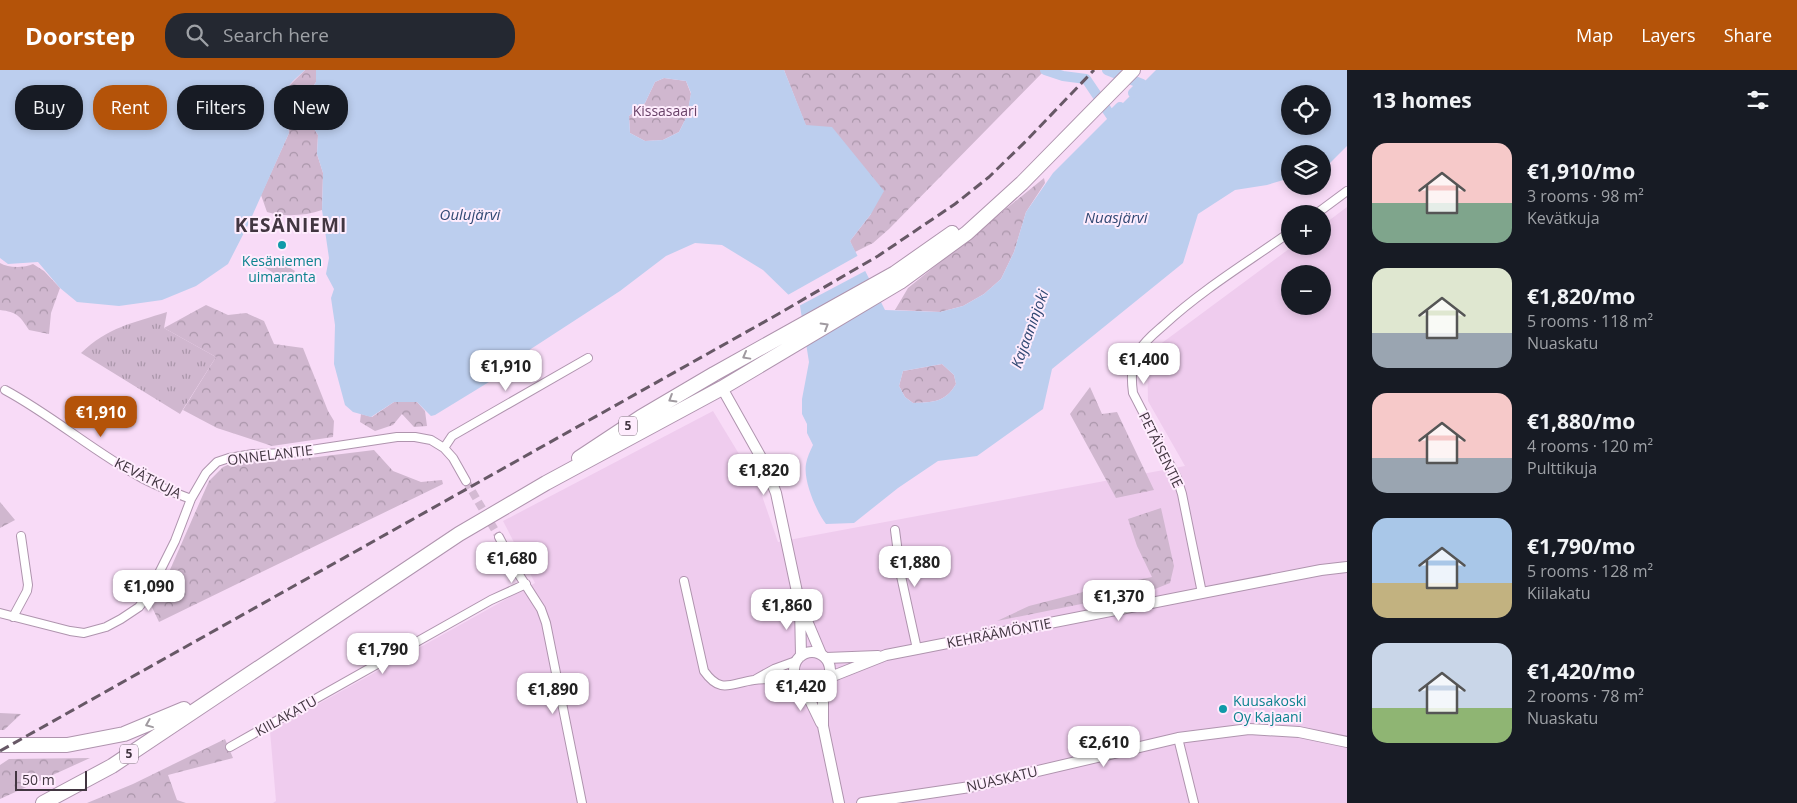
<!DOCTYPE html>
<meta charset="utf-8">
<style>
body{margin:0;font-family:"Open Sans",sans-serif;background:#242831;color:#f1f3f6;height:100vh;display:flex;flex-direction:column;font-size:19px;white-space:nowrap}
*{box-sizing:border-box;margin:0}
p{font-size:16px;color:#9ea1a6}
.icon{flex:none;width:28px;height:28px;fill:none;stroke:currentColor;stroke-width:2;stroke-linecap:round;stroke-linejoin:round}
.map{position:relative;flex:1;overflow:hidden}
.side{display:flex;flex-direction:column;background:#171b24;width:450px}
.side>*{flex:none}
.top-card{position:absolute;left:15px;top:15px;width:475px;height:45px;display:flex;gap:10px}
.buttons{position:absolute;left:1281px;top:15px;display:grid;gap:10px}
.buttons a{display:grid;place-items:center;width:50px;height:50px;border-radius:50%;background:#171b24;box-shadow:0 2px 8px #0003;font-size:25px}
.scale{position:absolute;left:15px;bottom:12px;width:72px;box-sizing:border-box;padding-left:5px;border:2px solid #423641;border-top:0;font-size:14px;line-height:18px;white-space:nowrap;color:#423641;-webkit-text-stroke:4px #feecfd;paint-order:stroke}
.price{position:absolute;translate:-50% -42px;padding:0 11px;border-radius:10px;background:#fff;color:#222;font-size:16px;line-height:32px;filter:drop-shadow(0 1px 2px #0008)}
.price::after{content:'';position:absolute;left:50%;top:30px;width:15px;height:11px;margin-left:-8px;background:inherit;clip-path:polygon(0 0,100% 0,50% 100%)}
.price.on{background:#b45309;color:#fff}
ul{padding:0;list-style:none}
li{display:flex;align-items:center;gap:15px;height:125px;padding:0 25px}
li span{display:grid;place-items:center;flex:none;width:140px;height:100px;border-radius:15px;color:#555}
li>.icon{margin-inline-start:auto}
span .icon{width:60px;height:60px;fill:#fffc;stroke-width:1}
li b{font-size:21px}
h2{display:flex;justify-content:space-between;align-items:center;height:60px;padding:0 25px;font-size:21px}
.chip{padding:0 18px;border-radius:20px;background:#171b24;box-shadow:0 2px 8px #0003;font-size:18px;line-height:45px}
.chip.on{background:#b45309;color:#fff}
header{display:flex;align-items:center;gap:30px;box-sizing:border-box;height:70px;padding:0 25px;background:#b45309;color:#fff}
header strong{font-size:24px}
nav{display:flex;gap:28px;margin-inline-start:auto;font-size:18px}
.search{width:350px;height:45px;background:#242831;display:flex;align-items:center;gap:12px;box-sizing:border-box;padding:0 18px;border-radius:20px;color:#9ea1a6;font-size:19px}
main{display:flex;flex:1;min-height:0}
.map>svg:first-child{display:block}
.built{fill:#efccee;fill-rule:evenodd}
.grass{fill:url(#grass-tufts)}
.forest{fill:url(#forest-crowns)}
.garden{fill:#d0b7cf}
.water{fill:#bcceee;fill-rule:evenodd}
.pier{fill:#f8dbf7}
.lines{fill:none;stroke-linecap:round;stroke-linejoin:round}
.canal{stroke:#bcceee;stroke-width:10}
.minor-tunnel{stroke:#d4bad3;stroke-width:8;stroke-dasharray:8 4;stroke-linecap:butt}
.minor-casing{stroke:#af94ae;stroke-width:10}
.tertiary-casing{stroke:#af94ae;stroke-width:12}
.trunk-casing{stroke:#af94ae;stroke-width:16}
.minor{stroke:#fff;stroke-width:8}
.tertiary{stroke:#fff;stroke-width:10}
.trunk{stroke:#fff;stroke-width:14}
.rail{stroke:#675866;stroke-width:3;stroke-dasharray:10 5;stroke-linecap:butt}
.oneway{stroke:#a09aa0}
.culture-dot{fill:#0f9aa8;stroke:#feecfd;stroke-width:2}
.labels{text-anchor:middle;stroke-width:4;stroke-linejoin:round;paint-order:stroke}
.shield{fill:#feecfd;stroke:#7a6d79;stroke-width:1}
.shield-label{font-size:12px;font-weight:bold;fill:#423641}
.park-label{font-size:14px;fill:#694268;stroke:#feecfd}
.culture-label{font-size:14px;fill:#0d838f;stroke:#feecfd}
.street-label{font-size:14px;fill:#423641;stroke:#feecfd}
.water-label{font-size:15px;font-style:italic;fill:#314873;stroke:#feecfd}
.district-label{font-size:19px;font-weight:bold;letter-spacing:1px;fill:#423641;stroke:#feecfd}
</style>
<header>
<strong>Doorstep</strong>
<div class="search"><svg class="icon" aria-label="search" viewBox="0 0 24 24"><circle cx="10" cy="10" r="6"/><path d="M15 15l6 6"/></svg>Search here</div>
<nav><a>Map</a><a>Layers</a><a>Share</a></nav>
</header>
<main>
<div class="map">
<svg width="1347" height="733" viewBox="0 0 1347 733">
<defs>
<pattern id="grass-tufts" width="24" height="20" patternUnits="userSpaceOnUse" patternTransform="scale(1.25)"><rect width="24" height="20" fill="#d0b7cf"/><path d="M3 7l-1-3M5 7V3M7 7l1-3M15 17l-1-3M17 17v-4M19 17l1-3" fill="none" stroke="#aa96aa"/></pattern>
<pattern id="forest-crowns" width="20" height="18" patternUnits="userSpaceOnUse" patternTransform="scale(1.25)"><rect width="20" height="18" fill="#d0b7cf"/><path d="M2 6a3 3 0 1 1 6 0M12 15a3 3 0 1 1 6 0" fill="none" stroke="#aa96aa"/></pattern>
</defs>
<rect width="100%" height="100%" fill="#f8dbf7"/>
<path class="built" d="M1347 137V733H273L276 731 270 661 535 513 503 451 713 341 759 417 778 472 1185 396 1148 331 1147 284 1293 176H1322L1323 155ZM1290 204H1322V236H1290Z"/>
<path class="grass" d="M167 242 164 258 216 287 180 344 81 283C108 257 133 253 167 242Z"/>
<path class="forest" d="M305 0H316V12L300 37 318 65 317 84 323 103 322 140C305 146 284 147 267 142L261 125 289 63 285 20Z
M784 0H1045L889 159 873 173 855 182 850 171 871 144 806 56Z
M664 8 686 11 691 24 687 46 679 62 663 70 645 71 630 63 629 46 645 33 655 12Z
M1044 108 1045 113 1026 142 1014 182 1001 209 984 224 963 236 940 242 895 240 908 218Z
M0 193C8 198 24 198 33 194L44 201 60 218 51 243 49 264 29 260C20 246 17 242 0 240Z
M206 235 228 245 246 243 264 251 274 274 303 278 328 341 334 351 333 367 272 376 217 358 183 340 216 287 164 258Z
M942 294 954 305 956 314C945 333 933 332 913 333L905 327 899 316 903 301Z
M1090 317 1102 344 1117 342 1154 420 1116 428 1070 344Z
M394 332H417L425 341 427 356 414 357 402 344 393 355 375 361 360 352 361 344 372 347Z
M374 380 393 401 421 412 442 410 443 414 159 552 151 535 162 518 209 411 223 397 237 391 265 388 293 390Z
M0 432 15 450 0 458Z
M1161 438 1174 496 1170 513 1155 519 997 551 1029 536 1103 517 1152 507 1137 476 1128 449Z
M0 643 21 644 4 660H0Z
M225 669 233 688 168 705 177 730 186 733H87L133 714Z
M90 688 0 729V695L9 689Z"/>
<path class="garden" d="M271 186 295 201 288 212 264 197Z"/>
<path class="water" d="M0 0H305L293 11 285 20 289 63 249 153 228 194 196 216 162 230 119 236 77 232 60 218 38 192 8 194 0 188Z
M316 0H784L806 55 832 57 884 121 871 144 850 171 885 240 940 242 963 236 984 224 1001 209 1014 182 1026 142 1053 103 1156 0H1347V76L1326 97 1323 99 1322 84H1290V108L1267 115 1235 120 1198 144 1183 193 1052 299 1043 339 977 386 938 391 898 418 854 453 826 454C816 441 803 410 806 394 807 388 810 381 813 375L807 363V354L802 344V329L809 292 800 236 763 200 722 175 695 173 666 186 620 221 517 288 489 312 435 345 431 346 417 332H394L371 347 353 342 345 335 334 294 335 255 331 228 334 219 326 204 329 188 322 140 323 103 317 84 318 65 300 37 316 12ZM664 8 686 11 691 23 687 46 679 62 663 70 645 71 630 63 629 46 645 33 655 12ZM1290 24H1322V56H1290ZM942 294 954 305 956 314C945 333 933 332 913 333L905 327 899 316 903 301Z"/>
<path class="pier" d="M859 185 867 200 797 237 786 226Z"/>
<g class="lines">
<path class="canal" d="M1045 0 1063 6 1086 9 1111 46 1120 37
M1107 0 1142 14 1133 23"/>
<path class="minor-tunnel" d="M466 411 499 467"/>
<g class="minor-casing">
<path id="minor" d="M1316 144 1347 121
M5 320C53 346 94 382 142 408 157 416 175 423 191 429
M444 378 452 366 588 288
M895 460 901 506 917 579
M499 467 516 500 541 539 546 553 582 733
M684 511 704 601C721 625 731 613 754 610 768 608 784 610 798 611
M1202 523 1182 424 1177 408 1133 323C1131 308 1131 295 1139 281 1145 270 1156 262 1165 254 1203 219 1248 192 1290 162
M0 543 70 561 84 563 106 557 121 549 139 537 148 525 175 471 191 429 206 403 217 392 229 388 253 384 291 383 397 367H415L431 370 444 378 453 388 466 411
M13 547 27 521 28 515 21 466
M756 609 774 599 796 591
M1178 668 1194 733
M230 677 491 530 526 514"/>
</g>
<g class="tertiary-casing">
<path id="tertiary" d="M722 318 763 391 776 423 800 536 801 586
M802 539 821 584
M794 600a18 18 0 1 1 36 0a18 18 0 1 1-36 0Z
M826 588 878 586
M828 608 886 585 917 579 1202 523 1321 500 1347 497
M823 614V656L839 733
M803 616 821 653
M862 733 970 717 1178 668 1249 659 1299 662 1347 672"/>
</g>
<g class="trunk-casing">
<path id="trunk" d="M579 388 641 347 714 304 895 203 952 163
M0 675H67L124 664 184 639
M43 733 112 696 459 464 546 413 722 318 900 212 967 163 1022 113 1133 0"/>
</g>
<use href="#minor" class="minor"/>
<use href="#tertiary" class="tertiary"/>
<use href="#trunk" class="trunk"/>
<path class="rail" d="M0 681 773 247 878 186 955 134 989 107 1027 70 1094 0"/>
</g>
<defs><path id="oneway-chevron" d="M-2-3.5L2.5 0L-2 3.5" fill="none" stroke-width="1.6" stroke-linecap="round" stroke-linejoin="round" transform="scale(1.25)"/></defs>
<g class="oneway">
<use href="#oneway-chevron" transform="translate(825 256) rotate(-31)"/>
<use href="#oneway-chevron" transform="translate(746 286) rotate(151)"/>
<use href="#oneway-chevron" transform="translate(672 329) rotate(149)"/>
<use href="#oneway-chevron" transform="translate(149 654) rotate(158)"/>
</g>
<g class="culture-dot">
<circle cx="282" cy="175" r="5"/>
<circle cx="1223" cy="639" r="5"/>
</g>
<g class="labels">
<g class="shield">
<rect x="619" y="346.5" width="18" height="19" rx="4"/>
<rect x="120" y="674.5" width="18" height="19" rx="4"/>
</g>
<g class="shield-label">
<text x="628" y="360">5</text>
<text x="129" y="688">5</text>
</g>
<g class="park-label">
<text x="665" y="46">Kissasaari</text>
</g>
<g class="culture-label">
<text x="282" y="196">Kesäniemen<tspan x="282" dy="16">uimaranta</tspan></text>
<text x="1233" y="636" text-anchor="start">Kuusakoski<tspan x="1233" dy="16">Oy Kajaani</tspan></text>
</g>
<g class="street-label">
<text transform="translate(1161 380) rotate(64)" y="5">PETÄISENTIE</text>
<text transform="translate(270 385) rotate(-7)" y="5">ONNELANTIE</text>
<text transform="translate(148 408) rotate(27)" y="5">KEVÄTKUJA</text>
<text transform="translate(999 563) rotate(-11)" y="5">KEHRÄÄMÖNTIE</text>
<text transform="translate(286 646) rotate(-29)" y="5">KIILAKATU</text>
<text transform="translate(1002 709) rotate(-13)" y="5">NUASKATU</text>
</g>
<g class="water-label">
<text x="470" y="150">Oulujärvi</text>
<text x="1116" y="153">Nuasjärvi</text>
<text transform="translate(1030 259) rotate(-70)" y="5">Kajaaninjoki</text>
</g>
<g class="district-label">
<text x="291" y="162">KESÄNIEMI</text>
</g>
</g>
</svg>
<div class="buttons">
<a><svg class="icon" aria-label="locate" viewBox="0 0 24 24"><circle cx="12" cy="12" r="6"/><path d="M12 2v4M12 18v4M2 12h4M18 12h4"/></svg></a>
<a><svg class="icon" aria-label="layers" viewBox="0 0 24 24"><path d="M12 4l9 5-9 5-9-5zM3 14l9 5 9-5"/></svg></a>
<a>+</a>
<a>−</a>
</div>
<div class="scale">50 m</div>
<b class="price" style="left:1144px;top:315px">€1,400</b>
<b class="price" style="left:506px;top:322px">€1,910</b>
<b class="price on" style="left:101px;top:368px">€1,910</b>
<b class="price" style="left:764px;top:426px">€1,820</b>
<b class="price" style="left:512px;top:514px">€1,680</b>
<b class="price" style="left:915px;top:518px">€1,880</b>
<b class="price" style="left:149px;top:542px">€1,090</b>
<b class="price" style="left:1119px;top:552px">€1,370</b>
<b class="price" style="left:787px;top:561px">€1,860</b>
<b class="price" style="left:383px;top:605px">€1,790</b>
<b class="price" style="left:801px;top:642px">€1,420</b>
<b class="price" style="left:553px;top:645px">€1,890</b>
<b class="price" style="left:1104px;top:698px">€2,610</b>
<div class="top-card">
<a class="chip">Buy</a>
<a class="chip on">Rent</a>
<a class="chip">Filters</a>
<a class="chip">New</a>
</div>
</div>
<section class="side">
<h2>13 homes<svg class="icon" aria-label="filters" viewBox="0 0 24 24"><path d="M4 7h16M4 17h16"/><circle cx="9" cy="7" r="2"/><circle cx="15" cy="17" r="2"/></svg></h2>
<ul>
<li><span style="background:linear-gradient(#f6c9c9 60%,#7fa58c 0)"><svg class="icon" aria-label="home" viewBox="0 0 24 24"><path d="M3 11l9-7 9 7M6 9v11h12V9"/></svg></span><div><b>€1,910/mo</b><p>3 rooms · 98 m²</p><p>Kevätkuja</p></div></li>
<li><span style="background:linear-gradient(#dfe7d0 65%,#9aa5b1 0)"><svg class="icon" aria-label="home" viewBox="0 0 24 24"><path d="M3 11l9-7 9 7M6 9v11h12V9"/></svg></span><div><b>€1,820/mo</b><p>5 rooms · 118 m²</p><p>Nuaskatu</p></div></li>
<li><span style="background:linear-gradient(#f6c9c9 65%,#9aa5b1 0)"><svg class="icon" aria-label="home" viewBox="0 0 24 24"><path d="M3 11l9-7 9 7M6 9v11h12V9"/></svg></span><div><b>€1,880/mo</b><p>4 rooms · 120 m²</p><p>Pulttikuja</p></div></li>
<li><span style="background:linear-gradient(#a9c7e8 65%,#c2b280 0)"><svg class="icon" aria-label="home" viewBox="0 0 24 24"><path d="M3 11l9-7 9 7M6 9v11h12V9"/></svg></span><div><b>€1,790/mo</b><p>5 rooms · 128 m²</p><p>Kiilakatu</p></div></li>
<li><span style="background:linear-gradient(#c9d6e8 65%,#8fb573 0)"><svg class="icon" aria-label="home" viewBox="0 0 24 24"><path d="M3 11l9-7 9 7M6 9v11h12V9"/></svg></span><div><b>€1,420/mo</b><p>2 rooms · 78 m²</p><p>Nuaskatu</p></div></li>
</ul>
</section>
</main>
